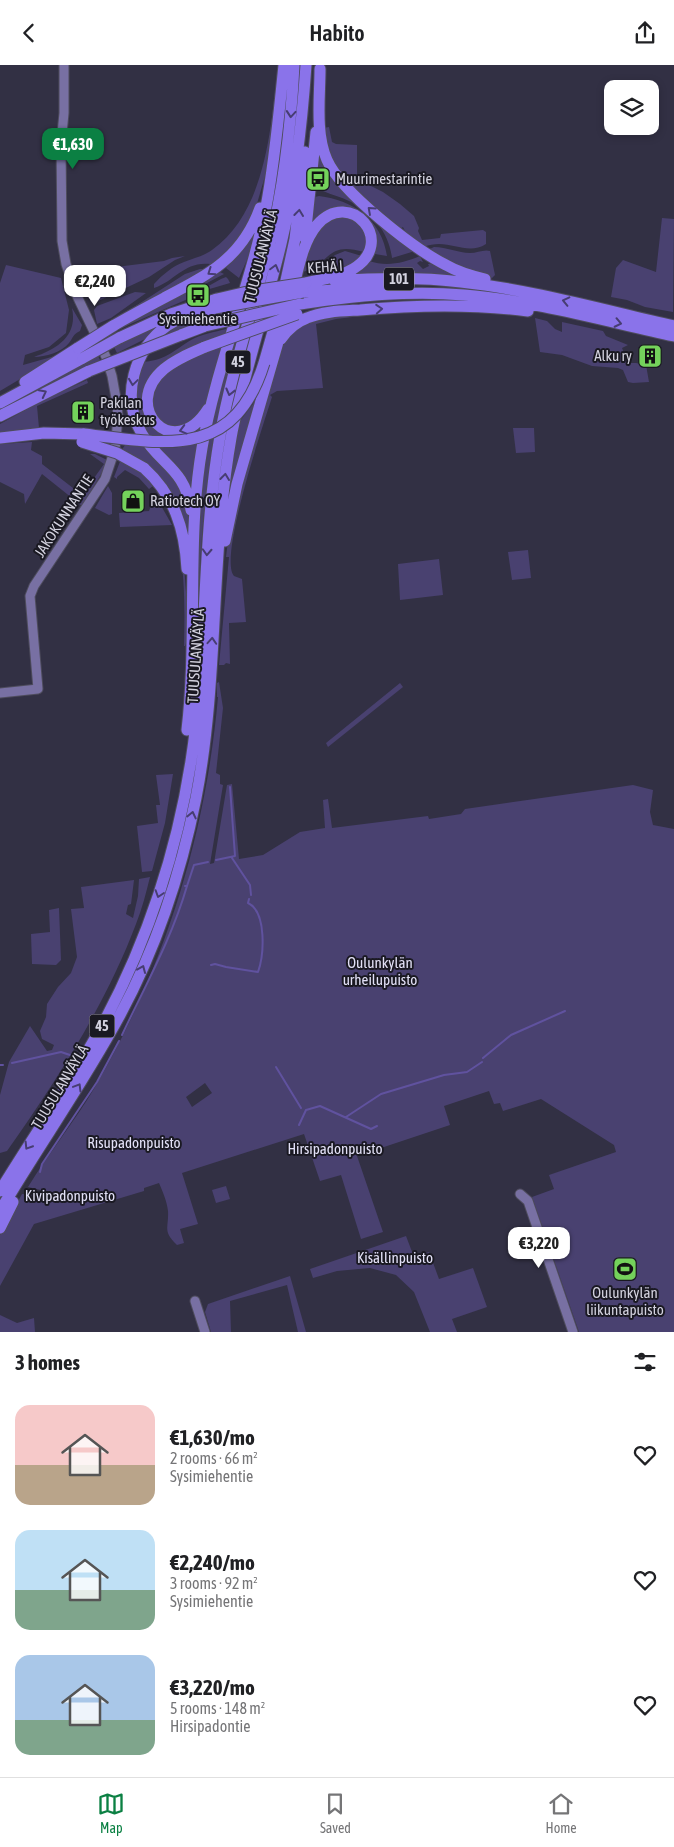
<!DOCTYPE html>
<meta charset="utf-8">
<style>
body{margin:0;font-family:"Asap Condensed",sans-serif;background:#f2f2f2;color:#202124;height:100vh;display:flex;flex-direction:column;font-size:19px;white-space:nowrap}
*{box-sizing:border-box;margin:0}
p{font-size:16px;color:#757577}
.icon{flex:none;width:28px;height:28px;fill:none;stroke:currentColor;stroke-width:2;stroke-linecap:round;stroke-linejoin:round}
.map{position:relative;height:1267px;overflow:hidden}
.drawer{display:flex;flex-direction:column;background:#fff;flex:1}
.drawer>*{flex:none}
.controls{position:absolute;left:604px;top:15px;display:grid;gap:10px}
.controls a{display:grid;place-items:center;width:55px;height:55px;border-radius:10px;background:#fff;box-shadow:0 2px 8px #0003;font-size:25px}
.price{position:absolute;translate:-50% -42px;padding:0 11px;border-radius:10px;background:#fff;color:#222;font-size:16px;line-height:32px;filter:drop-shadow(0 1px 2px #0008)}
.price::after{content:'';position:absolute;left:50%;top:30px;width:15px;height:11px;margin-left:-8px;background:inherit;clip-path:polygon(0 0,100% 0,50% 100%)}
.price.current{background:#0b8043;color:#fff}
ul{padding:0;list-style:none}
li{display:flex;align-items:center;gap:15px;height:125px;padding:0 15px}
li span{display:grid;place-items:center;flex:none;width:140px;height:100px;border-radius:15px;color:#555}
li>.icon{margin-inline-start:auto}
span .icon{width:60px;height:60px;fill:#fffc;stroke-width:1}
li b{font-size:21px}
h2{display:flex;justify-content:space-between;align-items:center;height:60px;padding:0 15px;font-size:21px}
header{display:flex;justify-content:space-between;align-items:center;height:65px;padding:0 15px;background:#fff;font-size:22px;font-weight:600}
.tab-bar{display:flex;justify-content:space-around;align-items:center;height:70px;border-top:1px solid #e0e0e0;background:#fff;font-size:14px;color:#757577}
.tab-bar a{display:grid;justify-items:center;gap:2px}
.tab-bar .current{color:#0b8043}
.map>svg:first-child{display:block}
.green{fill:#494170;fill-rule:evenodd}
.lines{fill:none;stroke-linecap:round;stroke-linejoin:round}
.stream{stroke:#60529f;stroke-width:2}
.secondary-casing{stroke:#4e4c5d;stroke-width:11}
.highway-casing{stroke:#4e4c5d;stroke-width:13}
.secondary{stroke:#7870a3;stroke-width:9}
.highway{stroke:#8a73ea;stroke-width:11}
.highway-bridge-casing{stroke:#4e4c5d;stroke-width:13;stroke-linecap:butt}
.highway-bridge{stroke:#8a73ea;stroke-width:11}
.oneway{stroke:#473d72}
.labels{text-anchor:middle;stroke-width:4;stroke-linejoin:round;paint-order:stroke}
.shield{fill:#1a1922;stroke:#9c9aa6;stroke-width:1}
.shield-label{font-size:14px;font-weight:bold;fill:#d3d2df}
.poi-label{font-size:15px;fill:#d3d2df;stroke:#1a1922;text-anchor:start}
.street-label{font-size:15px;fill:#d3d2df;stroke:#1a1922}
.park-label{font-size:15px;fill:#e3e1f7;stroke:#1a1922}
</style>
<header><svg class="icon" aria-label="back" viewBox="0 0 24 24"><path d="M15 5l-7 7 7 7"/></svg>Habito<svg class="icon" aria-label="share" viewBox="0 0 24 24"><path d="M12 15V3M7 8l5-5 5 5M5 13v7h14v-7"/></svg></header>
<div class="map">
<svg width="674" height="1267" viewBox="0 0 674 1267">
<rect width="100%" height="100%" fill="#323044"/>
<path class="green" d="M278 0H280L270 94 256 142 248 161 216 200C186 193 177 215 154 223V219C162 210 173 201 184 197 194 193 204 191 212 185 267 146 271 60 278 0Z
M329 62 332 77 336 79 357 80V114L383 127 400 139 414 151 419 163 418 166 422 175 440 173 441 169 483 165 486 167V179C466 192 448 172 424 182L406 168 403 162 400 164 361 131 330 94 324 63Z
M318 77 324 96 415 186 392 193C389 168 372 146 349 136 341 132 332 130 323 126V111H318Z
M319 131C353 135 382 155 387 191L375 189V178L353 146 309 165 315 132Z
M352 151 367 169 364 187C326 176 332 198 303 207L314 171 330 153Z
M662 153 674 154 673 247 645 242 627 235 611 232 616 203 623 195 656 207Z
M255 167 250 188 239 213 226 203 243 185Z
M434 182C447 182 458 188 470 188 477 188 484 184 490 186L495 210 492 213 449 196 428 185Z
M345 186 362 191 342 207 310 211 335 190Z
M185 191 175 195 149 212 94 238 91 237 79 213 81 206H85L87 213 93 212 92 205 164 196 172 193Z
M420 191 423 197 420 196 417 198 423 204 429 201 428 199 435 198 464 211 353 210 369 196C387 202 403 198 420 191Z
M6 200 61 213 69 245 66 268 49 282 25 290 23 300 55 291 57 292 0 326V218Z
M200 204H207L114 255 185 209Z
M220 207 224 209 190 227V233L110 268 153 244 187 227Z
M226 212 228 214 230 218 196 228 221 214Z
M135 227 146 228 111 253 97 259 94 245 97 241Z
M72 243 82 260 80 266C73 269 73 273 69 278 62 287 45 292 34 292 57 284 78 271 72 243Z
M223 245 221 252 190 260 159 274C178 258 198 251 223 245Z
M385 248 336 254 316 259 323 323 277 326 270 330 272 332C264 358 218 493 234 511L242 514 246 557 229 558 230 599 226 598 224 600H219L229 492H226L230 459 282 280 290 268 314 253Z
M535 253 547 256 555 264 562 267V257L603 266 606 271 628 280 622 283 628 298H636L646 300 649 317 633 318 628 317 623 305 618 303 592 301 562 290 540 287Z
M168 254 147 273 117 288 114 282 123 276Z
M226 264 225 270 205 279 146 323 161 367 204 357 201 366 183 371H146L135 341 141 297C165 296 173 286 191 275 201 269 215 267 226 264Z
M237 275 216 359 209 361 232 276Z
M225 279 211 330 202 349 178 364C150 352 153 355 152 325L174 300Z
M98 291 100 295 0 345V343Z
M87 315 88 318 37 341 39 363 0 368V359L45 334Z
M263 316 225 460 227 426 240 356 253 339Z
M513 363H534L535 387 516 388Z
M214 372C201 445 199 518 196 592L199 431 209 375Z
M32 377 31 385 42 391V399L82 430 104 399 90 389H95L107 395 103 406 82 441 42 409 25 439 24 429 0 417V379Z
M200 378 192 437 175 398 158 383H173Z
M126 379 145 381 174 409 188 447V477L180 447 123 386V383Z
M121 394C179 428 182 464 186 527 187 542 190 568 185 581H184C185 531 187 461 153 421L149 424 139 413 125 405 117 412V414L114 412Z
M108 421 112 428V449L109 450 95 443Z
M155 430 172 460 120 462 119 448 149 446Z
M528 485 531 513 512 515 508 487Z
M439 494 443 530 400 535 398 499Z
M219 617 223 643 216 708 220 710V719L223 720 210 799 214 798 227 720 232 719 239 794 263 790 300 767 325 763 323 735 328 734 332 763 428 751 429 754 461 749 465 744 633 720 653 725 650 747 653 760 674 764V1267H579L532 1132 554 1124 549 1110 616 1087 614 1080 541 1034 503 1046 500 1038 494 1039 489 1026 444 1041 450 1060 357 1091 383 1167 361 1174 341 1110 320 1116 304 1069 182 1108 198 1159 180 1164 184 1178 177 1180C162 1166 169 1163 168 1146 167 1137 163 1127 159 1118L144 1123V1126L34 1159 0 1221V1170L22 1129 51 1131 53 1128 28 1122C49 1088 75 1056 95 1022 165 902 206 769 218 632H217V618ZM205 1018 212 1028 192 1042 186 1032Z
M400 618 403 622 328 682 326 678Z
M173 709 165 758 152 806 142 807 137 761 158 758 156 740H160L156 710Z
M150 812C146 828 142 844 136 859 105 941 57 1015 7 1086L0 1088V1030L9 997 30 961 47 986 52 985 54 980 42 974 40 966 46 952 47 939 58 922 71 908 77 892 71 844 84 843 81 822 134 815 131 839 128 840 126 849 133 853 138 831 139 814Z
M59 843 61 895 56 900 32 899 31 869 50 867 49 845Z
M226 1121 230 1134 216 1138 212 1125Z
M406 1171 414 1192 429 1187 439 1214 473 1203 487 1242 452 1254 457 1267H430L414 1227 396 1210 370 1203 337 1206 313 1213 310 1204Z
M290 1211 306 1267H298L287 1220 230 1236 231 1267H211L205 1247 208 1239Z
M0 1250 17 1258 34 1253 35 1267H0Z"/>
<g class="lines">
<path class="stream" d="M232 793 250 820 251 830
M216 795 235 791 230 722
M185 821H187L194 800 208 797
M211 900 215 899 226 902 258 907C264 890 267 847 248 838L249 834
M122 970C145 921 172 873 187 821
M483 993 511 970 565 946
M12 998 61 987 70 990
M0 1000H3
M276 1002 301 1043
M306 1045 320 1041 371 1064 377 1061
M346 1052 381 1029 444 1010 467 1007 482 997
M299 1060 306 1045
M40 1107 42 1099 97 1017 119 976"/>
<g class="secondary-casing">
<path id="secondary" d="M0 628 38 624 30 531 34 521 105 414 115 384 118 352 117 339 112 311 106 292 77 231 66 199 62 176 61 79 64 48V0
M520 1129 528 1136 573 1267
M195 1236 205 1267"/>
</g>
<g class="highway-casing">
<path id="highway" d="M320 4C320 32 315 68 327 95 341 127 414 184 446 200 458 207 472 211 485 214
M305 173 316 67
M335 216C377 213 419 212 461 217 533 225 603 245 674 261
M303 227 398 221
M292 228C298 206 302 178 317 160 350 122 398 177 353 204 339 213 321 214 306 218
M283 229 295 174 305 87
M300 239C354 231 409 225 464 230 535 236 605 256 674 271
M113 261C130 251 147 242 164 233 208 210 242 193 260 143
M181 270 205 261
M119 273 171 249 217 234
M281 274C288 264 296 257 307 253 324 246 343 246 360 245 416 240 473 239 528 246
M205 282C191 288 176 294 164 304 120 341 173 399 208 344
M264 298 278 249
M25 317 78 283
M0 338 83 293
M0 351 89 306
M0 373 44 368 84 369
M144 403C174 430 185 464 187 504
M191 445C185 403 160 400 142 369 120 332 134 284 168 260 182 251 199 246 215 243
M225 476 237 419 287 246
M187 665C198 572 186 476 202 383 216 301 250 224 266 142 275 95 279 47 284 0
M0 1126C32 1074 67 1023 97 970 144 885 176 792 191 696 208 589 201 479 220 371 231 307 253 245 269 182 284 122 291 61 294 0
M0 1146C39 1080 84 1017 120 950 156 883 181 808 196 733 219 615 210 492 231 373 233 361 236 349 239 337 252 284 268 232 281 179 295 120 302 60 306 0
M0 1163 13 1137"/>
</g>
<use href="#secondary" class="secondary"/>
<use href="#highway" class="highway"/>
<g class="highway-bridge-casing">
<path id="highway-bridge" d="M217 234 247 227 306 218
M215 243 303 227
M205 261 300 239
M205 282 297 249
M78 283 113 261
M83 293 119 273
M89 306 181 270
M84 369C165 379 234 395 264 298
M82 377 117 388 144 403"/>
</g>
<use href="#highway-bridge" class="highway-bridge"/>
</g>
<defs><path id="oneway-chevron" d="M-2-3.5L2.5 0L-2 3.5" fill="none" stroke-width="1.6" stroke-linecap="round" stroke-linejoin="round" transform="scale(1.25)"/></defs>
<g class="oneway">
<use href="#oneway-chevron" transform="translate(291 49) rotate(95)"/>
<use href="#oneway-chevron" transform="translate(371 145) rotate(-138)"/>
<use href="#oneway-chevron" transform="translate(299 148) rotate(-83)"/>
<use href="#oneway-chevron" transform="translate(275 203) rotate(-75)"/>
<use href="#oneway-chevron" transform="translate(211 207) rotate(145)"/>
<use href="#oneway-chevron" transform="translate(566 236) rotate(-167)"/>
<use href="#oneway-chevron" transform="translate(379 244) rotate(-4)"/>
<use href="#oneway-chevron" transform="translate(618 258) rotate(12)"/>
<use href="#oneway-chevron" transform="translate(133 317) rotate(98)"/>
<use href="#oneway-chevron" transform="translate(230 327) rotate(104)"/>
<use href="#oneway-chevron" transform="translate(43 328) rotate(-27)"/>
<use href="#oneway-chevron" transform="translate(183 365) rotate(165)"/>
<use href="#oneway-chevron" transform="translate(225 412) rotate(-83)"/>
<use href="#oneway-chevron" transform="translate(207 487) rotate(93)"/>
<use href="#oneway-chevron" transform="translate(212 576) rotate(-86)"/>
<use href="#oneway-chevron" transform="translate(192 750) rotate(-77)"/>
<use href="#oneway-chevron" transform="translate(159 829) rotate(108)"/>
<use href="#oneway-chevron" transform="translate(142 904) rotate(-67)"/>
<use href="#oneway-chevron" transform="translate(78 1022) rotate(-59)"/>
<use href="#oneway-chevron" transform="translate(28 1081) rotate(122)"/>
</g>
<defs>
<g id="bus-square" transform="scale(1.25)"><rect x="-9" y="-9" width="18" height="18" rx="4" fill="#74d25b" stroke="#1a1922"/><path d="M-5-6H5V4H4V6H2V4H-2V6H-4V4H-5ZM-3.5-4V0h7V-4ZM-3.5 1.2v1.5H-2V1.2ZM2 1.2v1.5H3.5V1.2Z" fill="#111"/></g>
<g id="building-square" transform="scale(1.25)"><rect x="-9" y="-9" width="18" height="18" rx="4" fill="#74d25b" stroke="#1a1922"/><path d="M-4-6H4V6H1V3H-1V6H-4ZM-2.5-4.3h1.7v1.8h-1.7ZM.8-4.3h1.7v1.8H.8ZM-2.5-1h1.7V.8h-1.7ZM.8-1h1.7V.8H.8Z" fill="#111"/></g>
<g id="shop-square" transform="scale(1.25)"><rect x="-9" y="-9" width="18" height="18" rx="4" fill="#74d25b" stroke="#1a1922"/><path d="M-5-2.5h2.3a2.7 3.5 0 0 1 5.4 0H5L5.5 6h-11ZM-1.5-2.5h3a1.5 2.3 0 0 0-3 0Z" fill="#111"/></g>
<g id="stadium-square" transform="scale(1.25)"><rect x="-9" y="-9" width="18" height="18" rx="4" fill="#74d25b" stroke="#1a1922"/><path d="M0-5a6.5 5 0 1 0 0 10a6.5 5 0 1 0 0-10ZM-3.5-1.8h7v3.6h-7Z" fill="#111"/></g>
</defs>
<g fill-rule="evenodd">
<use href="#bus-square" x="318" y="114"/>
<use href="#bus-square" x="198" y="230"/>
<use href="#building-square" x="650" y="291"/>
<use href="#building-square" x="83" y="347"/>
<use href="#shop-square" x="133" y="436"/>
<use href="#stadium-square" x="625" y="1204"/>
</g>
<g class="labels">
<g class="shield">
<rect x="384" y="202.5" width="30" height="23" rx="4"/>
<rect x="225.5" y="285.5" width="25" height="23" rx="4"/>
<rect x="89.5" y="949.5" width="25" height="23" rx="4"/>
</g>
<g class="shield-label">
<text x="399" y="219">101</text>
<text x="238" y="302">45</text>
<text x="102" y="966">45</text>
</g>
<g class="poi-label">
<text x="336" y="119">Muurimestarintie</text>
<text x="198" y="259" text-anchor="middle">Sysimiehentie</text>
<text x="632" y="296" text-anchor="end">Alku ry</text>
<text x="100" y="343">Pakilan<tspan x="100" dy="17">työkeskus</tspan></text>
<text x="150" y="441">Ratiotech OY</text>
<text x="625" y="1233" text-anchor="middle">Oulunkylän<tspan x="625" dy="17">liikuntapuisto</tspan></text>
</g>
<g class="street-label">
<text transform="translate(261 191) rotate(-76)" y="5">TUUSULANVÄYLÄ</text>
<text transform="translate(325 202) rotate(-4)" y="5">KEHÄ I</text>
<text transform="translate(64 451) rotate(-57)" y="5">JAKOKUNNANTIE</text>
<text transform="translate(196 591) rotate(-86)" y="5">TUUSULANVÄYLÄ</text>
<text transform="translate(60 1022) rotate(-59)" y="5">TUUSULANVÄYLÄ</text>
</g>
<g class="park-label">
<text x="380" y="903">Oulunkylän<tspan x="380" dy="17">urheilupuisto</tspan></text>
<text x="134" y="1083">Risupadonpuisto</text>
<text x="335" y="1089">Hirsipadonpuisto</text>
<text x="70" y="1136">Kivipadonpuisto</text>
<text x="395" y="1198">Kisällinpuisto</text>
</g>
</g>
</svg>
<div class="controls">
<a><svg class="icon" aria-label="layers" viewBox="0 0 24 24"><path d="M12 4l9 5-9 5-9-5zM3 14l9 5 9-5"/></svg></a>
</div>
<b class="price current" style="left:73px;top:105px">€1,630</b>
<b class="price" style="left:95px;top:242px">€2,240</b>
<b class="price" style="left:539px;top:1204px">€3,220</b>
</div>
<section class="drawer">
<h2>3 homes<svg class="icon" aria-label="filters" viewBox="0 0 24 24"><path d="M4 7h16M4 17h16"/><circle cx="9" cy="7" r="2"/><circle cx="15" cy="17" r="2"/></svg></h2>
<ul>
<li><span style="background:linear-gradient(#f6c9c9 60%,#b9a48a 0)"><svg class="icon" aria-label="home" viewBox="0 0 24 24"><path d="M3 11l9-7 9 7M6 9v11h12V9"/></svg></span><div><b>€1,630/mo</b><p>2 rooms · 66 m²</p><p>Sysimiehentie</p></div><svg class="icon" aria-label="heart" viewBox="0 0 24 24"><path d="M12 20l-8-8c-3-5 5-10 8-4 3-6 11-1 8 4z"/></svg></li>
<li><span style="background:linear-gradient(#bfe0f5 60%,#7fa58c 0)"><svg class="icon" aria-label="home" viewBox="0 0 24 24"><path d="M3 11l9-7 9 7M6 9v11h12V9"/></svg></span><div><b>€2,240/mo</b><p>3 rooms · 92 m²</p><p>Sysimiehentie</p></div><svg class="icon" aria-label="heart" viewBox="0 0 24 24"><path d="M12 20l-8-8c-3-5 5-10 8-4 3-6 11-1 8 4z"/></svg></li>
<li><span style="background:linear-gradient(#a9c7e8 65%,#7fa58c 0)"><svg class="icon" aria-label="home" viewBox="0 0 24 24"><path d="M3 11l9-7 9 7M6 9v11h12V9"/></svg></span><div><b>€3,220/mo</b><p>5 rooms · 148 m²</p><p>Hirsipadontie</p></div><svg class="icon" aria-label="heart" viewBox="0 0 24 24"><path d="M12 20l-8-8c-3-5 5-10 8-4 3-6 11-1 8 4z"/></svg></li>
</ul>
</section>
<nav class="tab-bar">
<a class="current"><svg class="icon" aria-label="map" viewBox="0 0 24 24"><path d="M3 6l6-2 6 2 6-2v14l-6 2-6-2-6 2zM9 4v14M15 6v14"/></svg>Map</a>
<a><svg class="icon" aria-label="saved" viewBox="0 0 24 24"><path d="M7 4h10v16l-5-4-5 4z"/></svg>Saved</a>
<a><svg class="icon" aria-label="home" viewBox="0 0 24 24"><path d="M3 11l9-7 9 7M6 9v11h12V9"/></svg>Home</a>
</nav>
